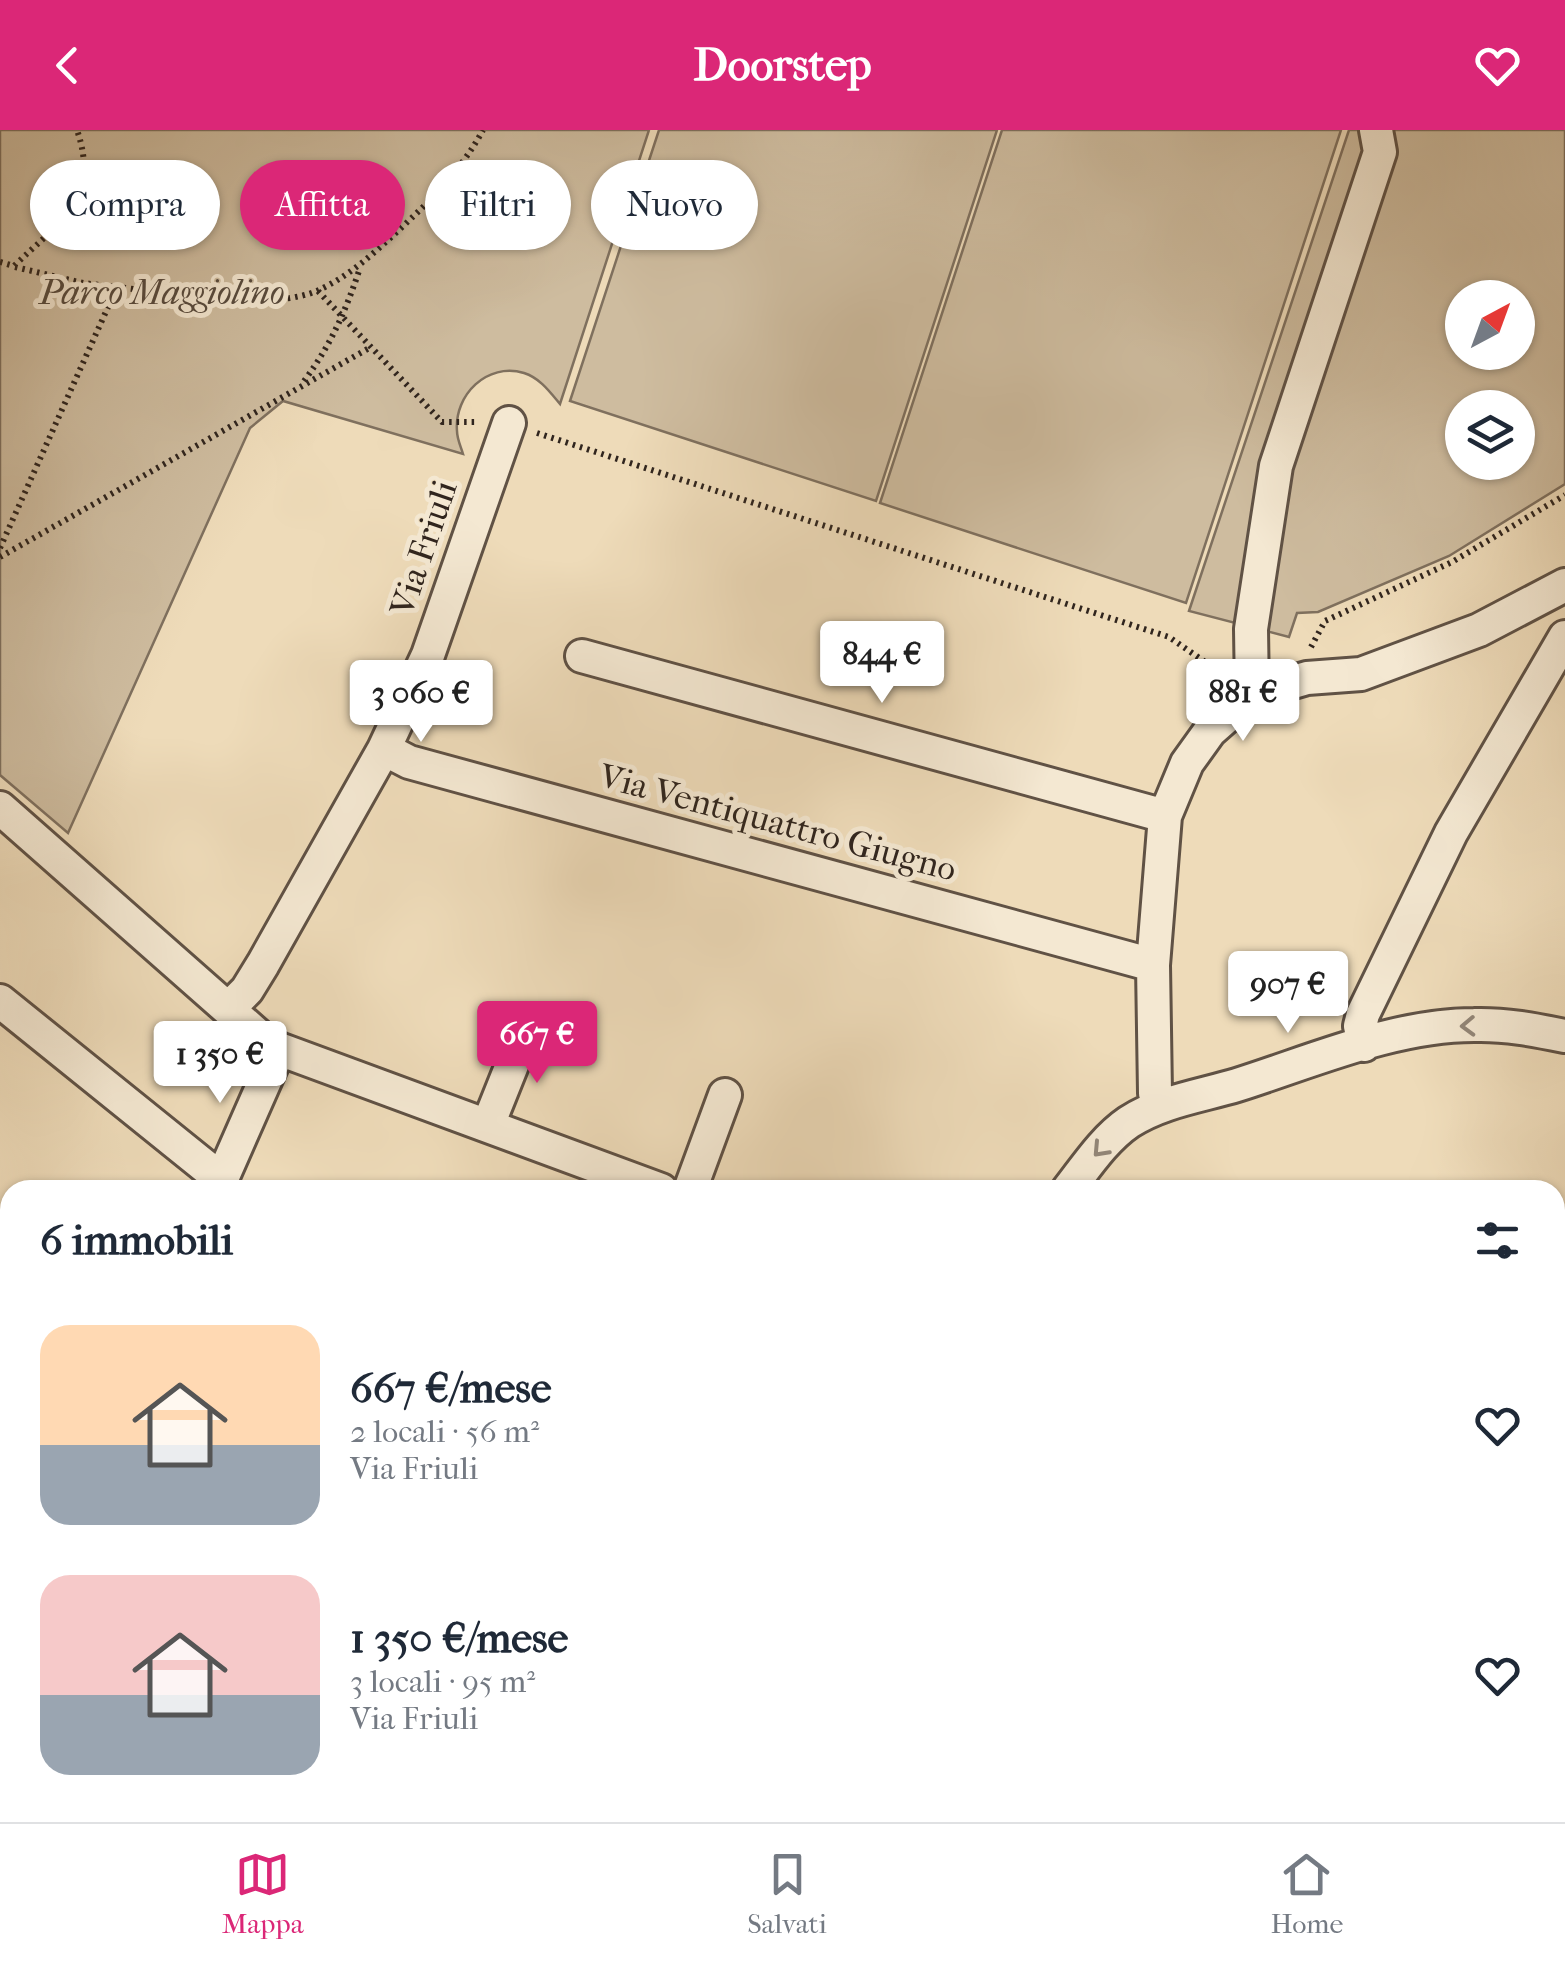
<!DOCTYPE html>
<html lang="it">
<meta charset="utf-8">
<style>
body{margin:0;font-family:"IM FELL French Canon",serif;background:#f2f2f3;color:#1f2937;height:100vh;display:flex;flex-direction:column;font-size:38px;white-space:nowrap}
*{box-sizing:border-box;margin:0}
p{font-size:32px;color:#747a83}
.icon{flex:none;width:55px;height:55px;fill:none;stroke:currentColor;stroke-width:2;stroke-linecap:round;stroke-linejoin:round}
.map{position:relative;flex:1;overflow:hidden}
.side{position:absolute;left:0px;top:1050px;width:1565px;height:642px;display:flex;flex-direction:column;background:#fff;border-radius:30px 30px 0 0;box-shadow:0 2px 8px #0004}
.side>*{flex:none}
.banner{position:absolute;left:30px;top:30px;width:1000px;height:90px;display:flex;gap:20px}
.needle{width:65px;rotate:41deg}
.buttons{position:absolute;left:1445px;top:150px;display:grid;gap:20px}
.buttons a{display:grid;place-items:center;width:90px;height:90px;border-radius:50%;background:#fff;box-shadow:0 2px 8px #0004;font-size:50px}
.price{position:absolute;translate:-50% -85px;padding:0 22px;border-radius:10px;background:#fff;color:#222;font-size:32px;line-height:65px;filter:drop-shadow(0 2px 5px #0008)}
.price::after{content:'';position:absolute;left:50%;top:60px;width:30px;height:22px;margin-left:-15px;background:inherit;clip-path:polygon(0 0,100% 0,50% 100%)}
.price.on{background:#db2777;color:#fff}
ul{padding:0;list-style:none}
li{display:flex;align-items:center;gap:30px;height:250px;padding:0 40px}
li span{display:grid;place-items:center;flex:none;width:280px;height:200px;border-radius:30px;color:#555}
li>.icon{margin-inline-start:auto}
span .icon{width:120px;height:120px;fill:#fffc;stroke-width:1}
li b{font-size:42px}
h2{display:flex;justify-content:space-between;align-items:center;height:120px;padding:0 40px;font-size:42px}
.chip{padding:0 35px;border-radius:45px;background:#fff;box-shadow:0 2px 8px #0004;font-size:35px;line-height:90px}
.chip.on{background:#db2777;color:#fff}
header{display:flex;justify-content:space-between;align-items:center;height:130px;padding:0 40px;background:#db2777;color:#fff;font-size:45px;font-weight:800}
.menu{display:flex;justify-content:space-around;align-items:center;height:140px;border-top:2px solid #e0e1e3;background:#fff;font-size:28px;color:#747a83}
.menu a{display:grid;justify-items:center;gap:5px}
.menu .on{color:#db2777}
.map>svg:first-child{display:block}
.green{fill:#cebc9f;stroke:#7f705e;stroke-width:2.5;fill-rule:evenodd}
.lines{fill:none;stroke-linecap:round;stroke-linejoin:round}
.minor-casing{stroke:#605245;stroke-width:38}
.highway-casing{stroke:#30251e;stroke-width:50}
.path{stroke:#30251e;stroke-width:6;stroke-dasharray:2.5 5;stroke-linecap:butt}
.minor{stroke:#f4e8d2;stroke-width:32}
.highway{stroke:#eedbb9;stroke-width:45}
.oneway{stroke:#928678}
.labels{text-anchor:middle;stroke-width:10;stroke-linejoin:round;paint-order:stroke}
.park-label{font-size:35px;font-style:italic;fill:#584b3e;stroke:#f4e8d2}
.street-label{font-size:35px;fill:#30251e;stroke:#f4e8d2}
</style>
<header><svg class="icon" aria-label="back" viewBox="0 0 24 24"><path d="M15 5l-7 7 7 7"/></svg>Doorstep<svg class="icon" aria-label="heart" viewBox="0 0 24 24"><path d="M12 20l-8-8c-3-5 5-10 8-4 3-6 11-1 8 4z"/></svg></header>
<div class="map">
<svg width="1565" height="1692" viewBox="0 0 1565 1692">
<rect width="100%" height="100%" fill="#eedbb9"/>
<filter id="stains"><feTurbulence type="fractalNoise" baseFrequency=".002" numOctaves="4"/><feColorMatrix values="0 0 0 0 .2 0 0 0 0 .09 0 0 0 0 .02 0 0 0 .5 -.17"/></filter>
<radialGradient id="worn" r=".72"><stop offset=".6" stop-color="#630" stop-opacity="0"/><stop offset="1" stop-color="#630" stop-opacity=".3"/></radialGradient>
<path class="green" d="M0 0H649L560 274C550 262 540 248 524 243 487 232 454 265 457 301 457 309 461 317 463 324L283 271 250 298 68 703 0 645Z
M659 0H997L876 371 570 271Z
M1002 0H1341L1186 473 880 373Z
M1349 0H1565V354L1449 426 1318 482 1297 483 1289 507 1189 481ZM1462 168H1518V222H1462ZM1462 278H1518V332H1462Z
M10 1534V1619L0 1616V1560Z
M204 1683H643L638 1692H233Z"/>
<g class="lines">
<g class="minor-casing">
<path id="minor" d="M582 526 1165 686
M1252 564 1251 499 1276 336 1380 22 1376 0
M384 619 409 632 1153 835
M0 678 262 909 279 919 661 1060
M0 871 222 1050
M228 879 247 860 263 834 384 619 428 525 509 293
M1364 915 1360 896 1363 884 1451 703 1565 507
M1159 976 1155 963 1153 835 1165 686 1187 633 1210 601 1252 564 1307 548 1361 544 1479 500 1565 455
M488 995 528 895
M217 1060 279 919
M690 1060 725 965
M1068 1060C1086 1037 1104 1009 1129 992 1162 971 1200 966 1237 955 1313 931 1394 895 1474 895 1505 894 1535 900 1565 906
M0 1181 10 1180
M1555 1186 1565 1165
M0 1498 10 1480
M750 1682 802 1692
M820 1682 838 1692
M680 1692 685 1682
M1226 1692 1230 1682
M1474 1692 1478 1682"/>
</g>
<g class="highway-casing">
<path id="highway" d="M0 1648 10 1651
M108 1682 138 1692"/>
</g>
<path class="path" d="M0 132 14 136C59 92 101 70 77 0
M15 137 83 153 117 157
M318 161 442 292H476
M304 251C331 215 346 180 360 138
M537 303 1169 507 1221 543
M0 418 117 157C171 163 272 183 321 159 352 144 375 122 400 99 432 69 462 39 483 0
M0 427 371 217
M1311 517 1325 491 1452 432 1565 365
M1025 1692 1030 1682"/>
<use href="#minor" class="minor"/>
<use href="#highway" class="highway"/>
</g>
<defs><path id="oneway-chevron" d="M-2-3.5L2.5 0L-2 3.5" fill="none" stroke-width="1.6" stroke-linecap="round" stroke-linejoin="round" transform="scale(2.5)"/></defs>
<g class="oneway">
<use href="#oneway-chevron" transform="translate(1468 896) rotate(178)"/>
<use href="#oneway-chevron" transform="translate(1100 1020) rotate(133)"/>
</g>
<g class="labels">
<g class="park-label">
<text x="162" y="174">Parco Maggiolino</text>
</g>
<g class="street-label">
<text transform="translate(423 418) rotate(-71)" y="12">Via Friuli</text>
<text transform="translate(778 692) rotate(15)" y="12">Via Ventiquattro Giugno</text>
</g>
</g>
<rect width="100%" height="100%" filter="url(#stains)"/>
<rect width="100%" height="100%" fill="url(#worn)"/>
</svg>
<div class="buttons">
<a><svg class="needle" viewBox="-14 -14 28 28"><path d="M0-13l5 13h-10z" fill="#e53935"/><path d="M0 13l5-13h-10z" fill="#747a83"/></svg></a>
<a><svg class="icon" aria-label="layers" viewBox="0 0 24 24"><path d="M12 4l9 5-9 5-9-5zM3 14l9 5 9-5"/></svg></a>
</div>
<b class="price" style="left:882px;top:576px">844 €</b>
<b class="price" style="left:1243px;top:614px">881 €</b>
<b class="price" style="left:421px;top:615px">3 060 €</b>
<b class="price" style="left:1288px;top:906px">907 €</b>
<b class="price on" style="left:537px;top:956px">667 €</b>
<b class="price" style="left:220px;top:976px">1 350 €</b>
<div class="banner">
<a class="chip">Compra</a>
<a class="chip on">Affitta</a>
<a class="chip">Filtri</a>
<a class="chip">Nuovo</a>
</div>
<section class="side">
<h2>6 immobili<svg class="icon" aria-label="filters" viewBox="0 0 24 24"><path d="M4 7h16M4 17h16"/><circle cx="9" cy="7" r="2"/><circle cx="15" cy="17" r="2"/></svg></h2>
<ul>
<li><span style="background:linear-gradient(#ffd9b3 60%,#9aa5b1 0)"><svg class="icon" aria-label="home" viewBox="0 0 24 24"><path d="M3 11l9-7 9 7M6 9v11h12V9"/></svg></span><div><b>667 €/mese</b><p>2 locali · 56 m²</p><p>Via Friuli</p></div><svg class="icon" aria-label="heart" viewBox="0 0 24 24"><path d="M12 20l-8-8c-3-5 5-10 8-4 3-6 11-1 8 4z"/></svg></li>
<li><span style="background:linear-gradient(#f6c9c9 60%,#9aa5b1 0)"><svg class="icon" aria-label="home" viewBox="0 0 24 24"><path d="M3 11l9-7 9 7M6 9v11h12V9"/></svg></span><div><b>1 350 €/mese</b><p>3 locali · 95 m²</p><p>Via Friuli</p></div><svg class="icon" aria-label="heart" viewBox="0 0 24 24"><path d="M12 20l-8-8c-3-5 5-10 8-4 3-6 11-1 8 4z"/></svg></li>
</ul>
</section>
</div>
<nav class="menu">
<a class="on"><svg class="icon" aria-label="map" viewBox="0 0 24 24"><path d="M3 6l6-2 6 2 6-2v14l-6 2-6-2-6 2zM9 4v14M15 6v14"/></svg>Mappa</a>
<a><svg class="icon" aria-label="saved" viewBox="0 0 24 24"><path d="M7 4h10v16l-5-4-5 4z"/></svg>Salvati</a>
<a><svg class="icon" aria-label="home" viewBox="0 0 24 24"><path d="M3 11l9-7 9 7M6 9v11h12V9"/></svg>Home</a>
</nav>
